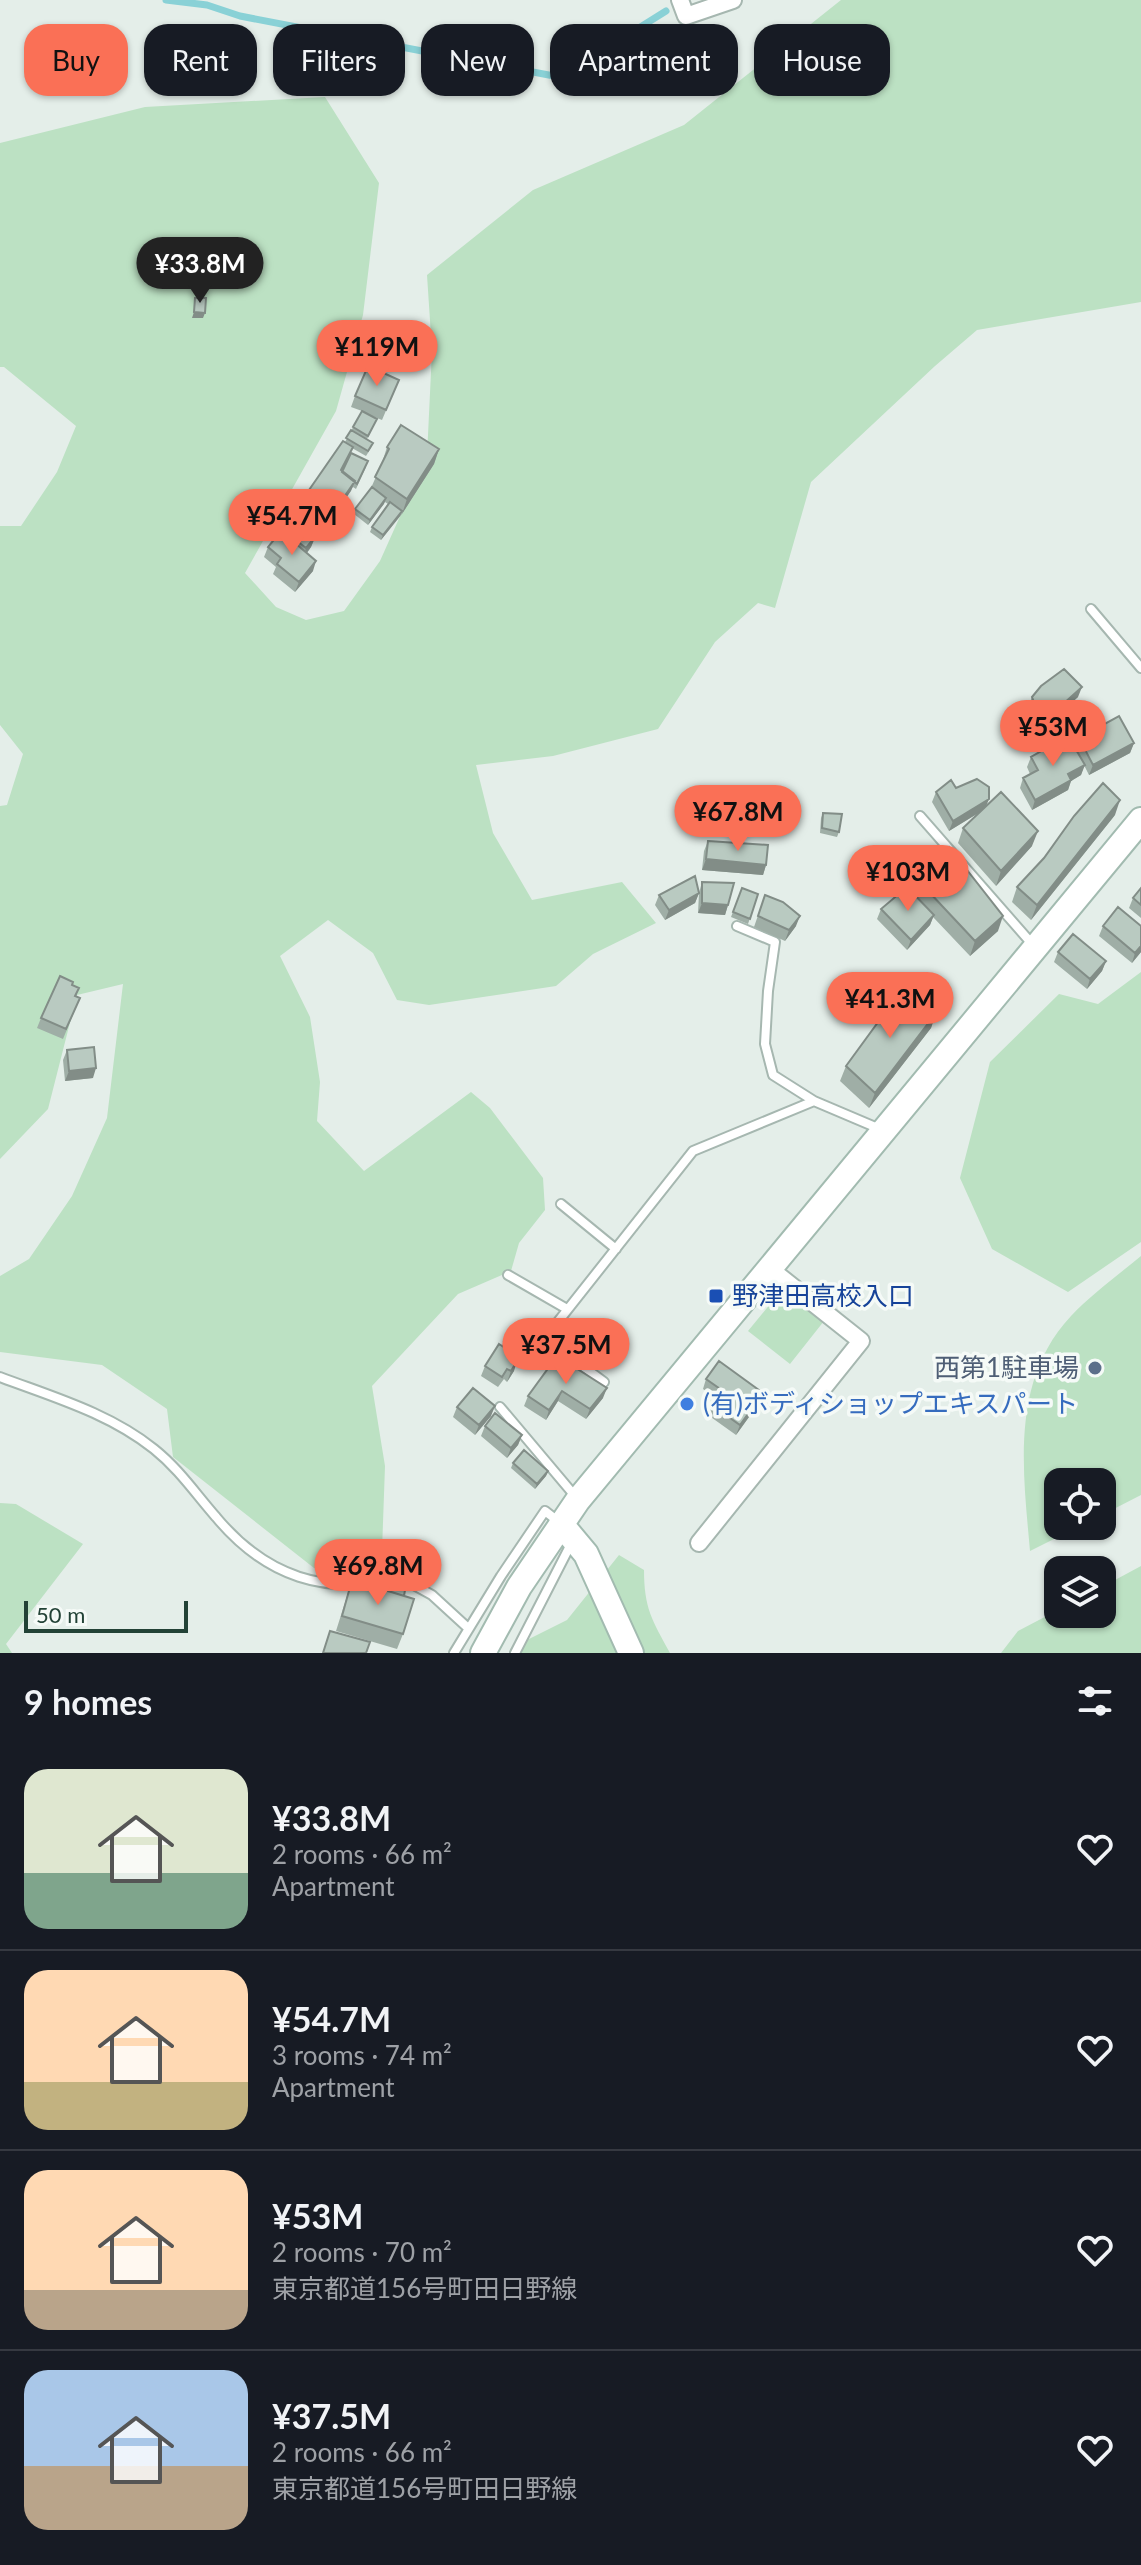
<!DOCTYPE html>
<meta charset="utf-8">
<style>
body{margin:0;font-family:Lato,"Noto Sans JP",sans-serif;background:#242831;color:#f1f3f6;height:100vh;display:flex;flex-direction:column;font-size:30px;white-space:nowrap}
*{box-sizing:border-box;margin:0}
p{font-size:26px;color:#9ea1a6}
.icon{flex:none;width:44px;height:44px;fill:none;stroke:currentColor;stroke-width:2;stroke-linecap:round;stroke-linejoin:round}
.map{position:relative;height:1653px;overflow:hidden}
.details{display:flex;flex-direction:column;background:#171b24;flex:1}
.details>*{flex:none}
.banner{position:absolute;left:24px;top:24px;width:1094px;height:72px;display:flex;gap:16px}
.fabs{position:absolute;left:1044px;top:1468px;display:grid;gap:16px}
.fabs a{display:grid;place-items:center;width:72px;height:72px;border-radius:16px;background:#171b24;box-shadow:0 2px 6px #0004;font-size:40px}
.scale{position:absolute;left:24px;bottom:20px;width:164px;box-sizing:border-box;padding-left:8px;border:4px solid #224236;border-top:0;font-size:22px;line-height:28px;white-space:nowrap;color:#224236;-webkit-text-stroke:6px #f5faf7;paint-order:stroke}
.price{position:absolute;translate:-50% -68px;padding:0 18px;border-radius:28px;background:#fa7056;color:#111;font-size:26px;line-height:52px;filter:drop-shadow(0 2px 4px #0008)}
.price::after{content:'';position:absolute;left:50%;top:48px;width:24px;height:18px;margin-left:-12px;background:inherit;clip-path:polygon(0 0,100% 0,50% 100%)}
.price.selected{background:#222;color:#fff}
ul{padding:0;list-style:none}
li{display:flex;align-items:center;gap:24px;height:200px;padding:0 24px}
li+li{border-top:2px solid #363941}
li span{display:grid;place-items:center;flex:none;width:224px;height:160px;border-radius:24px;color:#555}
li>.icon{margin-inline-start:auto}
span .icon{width:96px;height:96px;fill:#fffc;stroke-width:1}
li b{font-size:34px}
h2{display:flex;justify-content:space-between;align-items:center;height:96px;padding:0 24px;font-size:34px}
.tag{padding:0 28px;border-radius:24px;background:#171b24;box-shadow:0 2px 6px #0004;font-size:28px;line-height:72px}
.tag.selected{background:#fa7056;color:#111}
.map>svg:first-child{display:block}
.green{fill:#bce1c3}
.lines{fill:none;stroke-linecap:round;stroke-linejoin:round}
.stream{stroke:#89d1d6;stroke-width:7}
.lane-casing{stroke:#a6b7b0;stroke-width:12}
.street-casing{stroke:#a6b7b0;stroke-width:20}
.secondary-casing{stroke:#a2bbb0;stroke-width:28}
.lane{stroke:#fff;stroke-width:8}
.street{stroke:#fff;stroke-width:16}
.secondary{stroke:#fff;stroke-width:24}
.wall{fill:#9faea6}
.shaded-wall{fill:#828d87}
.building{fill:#b9cac1;stroke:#828d87;stroke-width:2}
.transit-dot{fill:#1a4fb4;stroke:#f5faf7;stroke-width:3}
.service-dot{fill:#5c6f8a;stroke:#f5faf7;stroke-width:3}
.shop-dot{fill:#3f7fe0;stroke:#f5faf7;stroke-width:3}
.labels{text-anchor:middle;stroke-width:7;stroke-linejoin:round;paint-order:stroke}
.transit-label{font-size:26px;fill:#164399;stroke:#f5faf7;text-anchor:start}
.service-label{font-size:26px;fill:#4e5e75;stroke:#f5faf7;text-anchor:end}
.shop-label{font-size:26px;fill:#366cbe;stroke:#f5faf7;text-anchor:start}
</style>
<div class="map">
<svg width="1141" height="1653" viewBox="0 0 1141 1653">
<rect width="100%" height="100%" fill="#e4eee9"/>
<path class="green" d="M841 0H1141V302L977 330 935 366 811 482 775 608 758 603 715 642 658 729 553 756 476 765 493 833 532 900 622 882 656 923 593 954 556 986 429 1005 397 1000 373 953 328 920 280 956 310 1017 320 1082 317 1121 364 1171 471 1092 490 1108 543 1178 545 1210 519 1243 511 1271 458 1294 372 1386 385 1466 381 1579 314 1568 173 1457 167 1409 102 1365 0 1352V1276L29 1259 72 1196 107 1118 123 984 77 995 48 1109 0 1159V806L7 805 23 754 0 725V526H21L57 472 76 426 4 367H0V143L145 107 325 97 379 183 363 315 336 411 245 573 276 607 306 620 344 611 380 561 427 456 432 351 427 275 533 190 684 125Z
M1141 972V1242L1068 1292 992 1249 960 1178 990 1062 1059 994 1098 1004Z
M1141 1256V1495L1102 1515V1482H1058V1526H1080L1030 1551C1023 1471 1010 1381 1071 1316 1092 1294 1118 1275 1141 1256Z
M785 1289 824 1321 790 1364 748 1331 776 1297V1291Z
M0 1503 16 1504 83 1544 6 1644 12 1653H0Z
M619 1555 644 1570C644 1608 652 1620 670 1653H509L511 1648 567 1620Z
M1141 1566V1653H1001L1018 1631 1058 1610V1614H1102V1587Z"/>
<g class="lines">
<path class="stream" d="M166 0 207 5 240 16 443 55
M591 58 666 11
M470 60 554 76"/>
<g class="lane-casing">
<path id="lane" d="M1091 609 1141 668
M920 816 1033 945
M737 926 775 942 768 991 765 1044 773 1075 814 1101
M561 1204 616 1249
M508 1275 567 1309
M0 1377C53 1397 109 1413 154 1449 179 1469 195 1493 216 1517 266 1577 325 1596 401 1578L432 1595 468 1628
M604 1382 554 1345 553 1328 693 1151 814 1101 880 1129
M500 1407 575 1496
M454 1653 501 1576 545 1511 559 1522
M515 1653 572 1542"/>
</g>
<g class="street-casing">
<path id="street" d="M680 0 686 16 733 0
M699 1543 861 1341 769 1268"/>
</g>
<g class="secondary-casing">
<path id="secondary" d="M561 1524 586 1554 631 1653
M483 1653 519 1587 578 1500 1141 820"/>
</g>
<use href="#lane" class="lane"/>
<use href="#street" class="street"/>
<use href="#secondary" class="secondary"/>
</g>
<path class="wall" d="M399 380 382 420 365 413 377 419 367 439 373 443 371 448 366 456 352 448 349 457 366 467 356 489 353 487 328 524 324 521 321 524 311 547 307 553 313 571 295 592 273 574 276 567 264 557 268 547 275 538 279 527 298 506 345 442 362 411 351 407 355 396Z
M387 447 439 449 434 464 402 514 381 540 370 532 372 527 388 504 385 502 368 525 354 514 355 509 371 488 382 463Z
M1032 697H1078L1038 733 1028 707Z
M1079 738 1134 743 1130 753 1089 775 1084 765 1081 775 1071 781 1068 790 1032 810 1020 788 1023 778 1030 774 1027 767 1031 757 1075 748Z
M956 788 986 806 1032 846 996 886 958 843 963 828 980 812 949 831 932 802 936 792Z
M823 813 839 832 837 837 820 833 821 818Z
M1115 815 1031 920 1012 902 1017 887 1044 858Z
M708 841 766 865 763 875 702 870 704 851Z
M914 876 998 931 970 956 933 917 930 925 907 950 877 919 881 909 910 889Z
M702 882 728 905 725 915 698 913 699 893Z
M742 888 758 894 748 924 731 917Z
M1141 888V918L1129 908 1133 898Z
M699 893 695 903 665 920 655 905 659 895Z
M765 895 796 926 785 941 754 927Z
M1103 926H1141V952L1132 963 1099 936Z
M1058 952 1106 961 1102 971 1087 989 1054 962Z
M72 985 79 988 76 996 80 998 63 1039 37 1028 41 1018Z
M936 1013 931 1028 869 1108 840 1081 846 1066Z
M67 1050 93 1078 65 1081 63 1060Z
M504 1341 542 1346 533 1364 513 1353 515 1359 514 1371 507 1382 504 1379 498 1387 481 1376 485 1366 502 1346Z
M555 1359 603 1398 586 1419 558 1401 546 1420 524 1406 528 1396Z
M706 1379 759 1403 736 1435 708 1415 712 1405 717 1399 703 1389Z
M457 1407 491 1416 475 1435 453 1417Z
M485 1426 522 1435 518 1445 507 1458 481 1436Z
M513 1463 548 1471 546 1476 535 1489 511 1468Z
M352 1580 404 1596 403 1634 397 1649 336 1631Z"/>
<path class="shaded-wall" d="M194 312 205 313 203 318H192Z
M439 449 434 464 402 514 407 499Z
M355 481 351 491 328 524 331 514Z
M386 498 384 504 368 525 370 520Z
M402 511 400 516 381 540 383 535Z
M321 523 317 533 308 545 312 535Z
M315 537 311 547 303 558 306 548Z
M316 561 313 571 295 592 299 582Z
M1082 687 1078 697 1038 733 1042 723Z
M1134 743 1130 753 1089 775 1093 765Z
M1085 765 1081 775 1071 781 1068 790 1032 810 1035 800 1068 774Z
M989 799 985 809 949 831 953 821Z
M1120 800 1115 815 1031 920 1037 905Z
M1038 831 1032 846 996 886 1001 871Z
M706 859 766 865 763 875 702 870Z
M699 893 695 903 665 920 669 910Z
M702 903 728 905 725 915 698 913Z
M934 915 930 925 907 950 911 940Z
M800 916 796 926 785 941 789 930Z
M1003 916 998 931 970 956 975 941Z
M1141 946V952L1132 963 1135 953Z
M1106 961 1102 971 1087 989 1090 979Z
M936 1013 931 1028 869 1108 875 1093Z
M96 1068 93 1078 65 1081 69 1071Z
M517 1361 514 1371 507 1382 511 1371Z
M607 1388 603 1398 586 1419 590 1409Z
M562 1391 558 1401 546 1420 549 1410Z
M763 1393 759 1403 736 1435 740 1425Z
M495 1406 491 1416 475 1435 479 1425Z
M522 1435 518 1445 507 1458 511 1448Z
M548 1471 546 1476 535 1489 537 1484Z"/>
<path class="building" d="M195 298H206L205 313 194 312Z
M368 366 399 380 386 410 355 396Z
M362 411 377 419 368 436 353 427Z
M401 425 439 449 407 499 375 477 389 449 387 447Z
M351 430 373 443 368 451 346 438Z
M343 441 353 447 341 470 355 481 342 500 334 494 341 501 331 514 327 511 325 514 310 503 307 508 300 503Z
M351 453 368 461 357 484 342 472Z
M372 487 386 498 370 520 355 509Z
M390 502 402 511 383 535 372 527Z
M296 504 321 523 312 535 315 537 306 548 279 527Z
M281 531 316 561 299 582 277 564 281 558 268 547Z
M1064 669 1082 687 1042 723 1032 697 1041 686Z
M1119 716 1134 743 1093 765 1079 738Z
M1068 736 1085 765 1068 774 1071 780 1035 800 1023 778 1038 770 1031 757Z
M977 779 989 787V799L953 821 936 792 951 780 956 788Z
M1103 783 1120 800 1037 905 1017 887 1044 858 1074 816Z
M1001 792 1038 831 1001 871 963 828Z
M823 813 842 814 839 832 822 828Z
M708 841 768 845 766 865 706 859Z
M949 847 1003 916 975 941 914 876Z
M695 876 699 893 669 910 659 895Z
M702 882 734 883 728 905 702 903Z
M907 887 934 915 911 940 881 909Z
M742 888 758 894 750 919 733 912Z
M1141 888V905L1133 898Z
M765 895 783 902 800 916 789 930 758 916Z
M1118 907 1141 926V946L1135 953 1103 926Z
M1073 934 1106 961 1090 979 1058 952Z
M60 976 73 982 72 985 79 988 75 996 80 998 66 1029 41 1018Z
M903 988 936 1013 875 1093 846 1066Z
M94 1047 96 1068 69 1071 67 1050Z
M511 1328 542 1346 535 1359 504 1341Z
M499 1344 516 1355 514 1359 517 1361 511 1371 507 1369 502 1377 485 1366Z
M555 1359 565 1366 568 1363 607 1388 590 1409 562 1391 549 1410 528 1396Z
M719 1361 763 1393 740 1425 712 1405 723 1391 706 1379Z
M473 1388 495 1406 479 1425 457 1407Z
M495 1413 522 1435 511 1448 485 1426Z
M524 1450 548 1471 537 1484 513 1463Z
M352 1580 414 1599 403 1634 342 1616Z
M379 1586 405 1590 404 1596 379 1588Z
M330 1631 370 1642 366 1653H323Z"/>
<rect class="transit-dot" x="708" y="1288" width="16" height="16" rx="4"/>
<circle class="service-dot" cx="1095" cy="1368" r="8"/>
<circle class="shop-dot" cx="687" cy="1404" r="8"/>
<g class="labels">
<g class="transit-label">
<text x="732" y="1305">野津田高校入口</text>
</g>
<g class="service-label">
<text x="1079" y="1377">西第1駐車場</text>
</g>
<g class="shop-label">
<text x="703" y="1413">(有)ボディショップエキスパート</text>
</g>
</g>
</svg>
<div class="fabs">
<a><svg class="icon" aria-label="locate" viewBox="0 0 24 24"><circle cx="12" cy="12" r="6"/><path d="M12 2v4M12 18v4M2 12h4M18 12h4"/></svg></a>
<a><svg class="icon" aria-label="layers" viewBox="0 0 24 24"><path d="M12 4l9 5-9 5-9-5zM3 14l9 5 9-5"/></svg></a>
</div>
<div class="scale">50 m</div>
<b class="price selected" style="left:200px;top:305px">¥33.8M</b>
<b class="price" style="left:377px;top:388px">¥119M</b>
<b class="price" style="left:292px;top:557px">¥54.7M</b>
<b class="price" style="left:1053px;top:768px">¥53M</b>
<b class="price" style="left:738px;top:853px">¥67.8M</b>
<b class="price" style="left:908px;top:913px">¥103M</b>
<b class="price" style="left:890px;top:1040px">¥41.3M</b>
<b class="price" style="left:566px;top:1386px">¥37.5M</b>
<b class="price" style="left:378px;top:1607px">¥69.8M</b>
<div class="banner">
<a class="tag selected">Buy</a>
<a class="tag">Rent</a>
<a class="tag">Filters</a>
<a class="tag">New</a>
<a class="tag">Apartment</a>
<a class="tag">House</a>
</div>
</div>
<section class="details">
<h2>9 homes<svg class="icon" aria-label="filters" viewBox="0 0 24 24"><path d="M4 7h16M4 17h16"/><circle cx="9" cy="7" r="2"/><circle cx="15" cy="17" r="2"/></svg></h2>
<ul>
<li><span style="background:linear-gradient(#dfe7d0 65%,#7fa58c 0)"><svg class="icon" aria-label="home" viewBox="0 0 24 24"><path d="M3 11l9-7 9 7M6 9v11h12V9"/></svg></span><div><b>¥33.8M</b><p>2 rooms · 66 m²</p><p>Apartment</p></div><svg class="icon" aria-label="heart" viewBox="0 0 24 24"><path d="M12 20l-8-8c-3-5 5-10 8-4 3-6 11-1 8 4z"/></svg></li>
<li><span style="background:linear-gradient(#ffd9b3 70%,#c2b280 0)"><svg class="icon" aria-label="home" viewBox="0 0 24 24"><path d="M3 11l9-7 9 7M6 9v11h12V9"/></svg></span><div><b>¥54.7M</b><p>3 rooms · 74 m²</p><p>Apartment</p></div><svg class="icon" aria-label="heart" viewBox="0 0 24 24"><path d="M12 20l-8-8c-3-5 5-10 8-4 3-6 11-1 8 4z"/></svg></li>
<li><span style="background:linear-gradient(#ffd9b3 75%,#b9a48a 0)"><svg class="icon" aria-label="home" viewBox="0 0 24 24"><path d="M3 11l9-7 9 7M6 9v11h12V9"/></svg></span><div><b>¥53M</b><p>2 rooms · 70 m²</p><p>東京都道156号町田日野線</p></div><svg class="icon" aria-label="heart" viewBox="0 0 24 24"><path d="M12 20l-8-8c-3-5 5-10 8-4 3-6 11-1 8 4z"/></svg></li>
<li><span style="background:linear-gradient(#a9c7e8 60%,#b9a48a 0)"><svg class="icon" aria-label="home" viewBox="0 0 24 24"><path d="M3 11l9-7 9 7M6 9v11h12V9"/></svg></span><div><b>¥37.5M</b><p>2 rooms · 66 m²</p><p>東京都道156号町田日野線</p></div><svg class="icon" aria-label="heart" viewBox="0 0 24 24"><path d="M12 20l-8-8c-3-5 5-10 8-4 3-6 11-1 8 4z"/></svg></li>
</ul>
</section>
